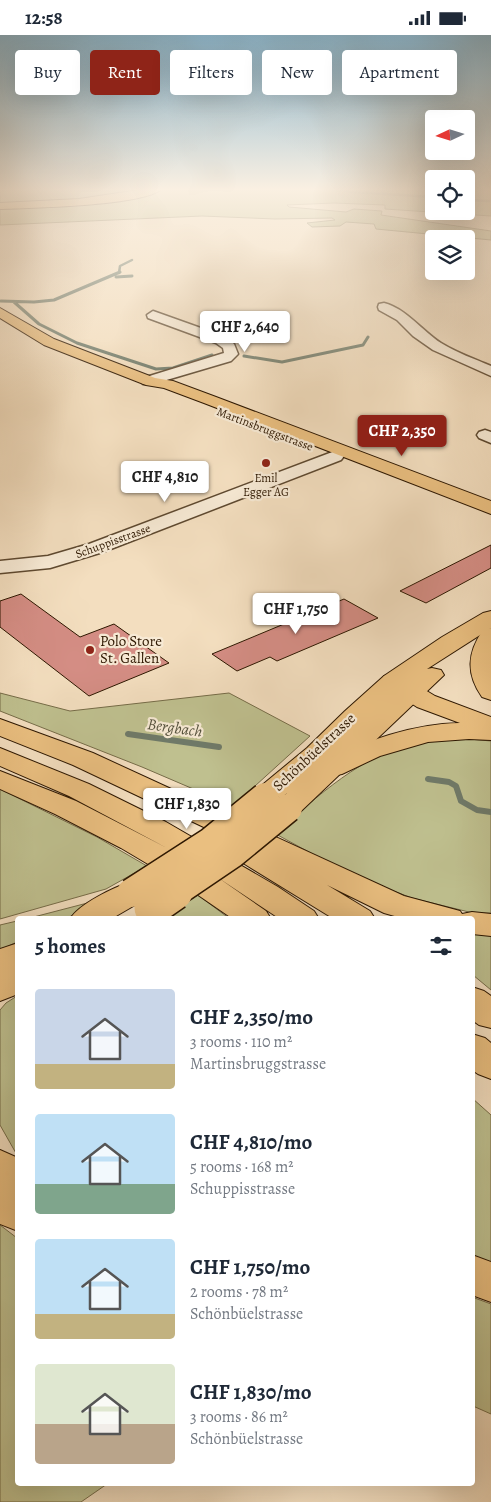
<!DOCTYPE html>
<meta charset="utf-8">
<style>
body{margin:0;font-family:Alegreya,serif;background:#f6f6f7;color:#1f2937;height:100vh;display:flex;flex-direction:column;font-size:19px;white-space:nowrap}
*{box-sizing:border-box;margin:0}
p{font-size:16px;color:#747a83}
.icon{flex:none;width:28px;height:28px;fill:none;stroke:currentColor;stroke-width:2;stroke-linecap:round;stroke-linejoin:round}
.map{position:relative;flex:1;overflow:hidden}
.side{position:absolute;left:15px;top:881px;width:460px;height:570px;display:flex;flex-direction:column;background:#fff;border-radius:5px;box-shadow:0 5px 20px #0002}
.side>*{flex:none}
.banner{position:absolute;left:15px;top:15px;width:461px;height:45px;display:flex;gap:10px}
.needle{width:32px;rotate:266deg}
.fabs{position:absolute;left:425px;top:75px;display:grid;gap:10px}
.fabs a{display:grid;place-items:center;width:50px;height:50px;border-radius:5px;background:#fff;box-shadow:0 5px 20px #0002;font-size:25px}
.price{position:absolute;translate:-50% -42px;padding:0 11px;border-radius:5px;background:#fff;color:#222;font-size:16px;line-height:32px;filter:drop-shadow(0 1px 2px #0008)}
.price::after{content:'';position:absolute;left:50%;top:30px;width:15px;height:11px;margin-left:-8px;background:inherit;clip-path:polygon(0 0,100% 0,50% 100%)}
.price.current{background:#8f2418;color:#fff}
ul{padding:0;list-style:none}
li{display:flex;align-items:center;gap:15px;height:125px;padding:0 20px}
li span{display:grid;place-items:center;flex:none;width:140px;height:100px;border-radius:5px;color:#555}
li>.icon{margin-inline-start:auto}
span .icon{width:60px;height:60px;fill:#fffc;stroke-width:1}
li b{font-size:21px}
h2{display:flex;justify-content:space-between;align-items:center;height:60px;padding:0 20px;font-size:21px}
.tag{padding:0 18px;border-radius:5px;background:#fff;box-shadow:0 5px 20px #0002;font-size:18px;line-height:45px}
.tag.current{background:#8f2418;color:#fff}
.status{display:flex;justify-content:space-between;align-items:center;height:35px;padding:0 25px;background:#fff;direction:ltr}
.status svg{height:14px;fill:currentColor}
.map>svg:first-child{display:block}
.green{fill:#bfc08f;stroke:#766c48}
.lines{fill:none;stroke-linecap:round;stroke-linejoin:round}
.stream-far2{stroke:#6f7a69;stroke-width:2.5}
.stream-far1{stroke:#6f7a69;stroke-width:3}
.stream{stroke:#6f7a69;stroke-width:6}
.building{fill:#d48d84;stroke:#2d1700}
.minor-casing{stroke:#5e4930;stroke-width:3}
.major-casing{stroke:#2d1700;stroke-width:2}
.highway-casing{stroke:#2d1700;stroke-width:2}
.minor{fill:#f7ead5;fill-rule:evenodd}
.major{fill:#eabf80;fill-rule:evenodd}
.highway{fill:#eabf80;fill-rule:evenodd}
.major-bridge-far1-casing{stroke:#2d1700;stroke-width:31;stroke-linecap:butt}
.major-bridge-casing{stroke:#2d1700;stroke-width:38;stroke-linecap:butt}
.major-bridge-far1{stroke:#eabf80;stroke-width:28}
.major-bridge{stroke:#eabf80;stroke-width:35}
.poi-dot{fill:#8f2418;stroke:#f7ead5;stroke-width:2}
.labels{text-anchor:middle;stroke-width:4.5;stroke-linejoin:round;paint-order:stroke}
.far-street-label{font-size:12px;fill:#2d1700;stroke:#f7ead5}
.far-poi-label{font-size:12px;fill:#2d1700;stroke:#f7ead5}
.poi-label{font-size:15px;fill:#2d1700;stroke:#f7ead5;text-anchor:start}
.street-label{font-size:15px;fill:#2d1700;stroke:#f7ead5}
.water-label{font-size:16px;font-style:italic;fill:#54513d;stroke:#f7ead5}
</style>
<div class="status"><b>12:58</b><svg viewBox="0 0 49 12"><path d="M0 12V9h3v3zM5 12V6h3v6zM10 12V3h3v9zM15 12V0h3v12zM26 1h20v11H26zM47 4h2v5h-2z"/></svg></div>
<div class="map">
<svg width="491" height="1467" viewBox="0 0 491 1467">
<rect width="100%" height="100%" fill="#f3debf"/>
<filter id="stains"><feTurbulence type="fractalNoise" baseFrequency=".004" numOctaves="4"/><feColorMatrix values="0 0 0 0 .2 0 0 0 0 .09 0 0 0 0 .02 0 0 0 .5 -.17"/></filter>
<radialGradient id="worn" r=".72"><stop offset=".6" stop-color="#630" stop-opacity="0"/><stop offset="1" stop-color="#630" stop-opacity=".3"/></radialGradient>
<path class="green" d="M0 154H150C101 165 50 168 0 169Z
M162 154H434V176H466V154H491V181L385 174V170L334 168 287 170 289 172 346 177 354 174 382 176 381 180 491 196V205L376 194 374 189 346 187 340 191 312 192 307 188 335 185 332 183 275 184 202 181 0 190V173L147 159Z
M0 658 70 676 229 658 310 701 233 771 142 732 0 676Z
M458 703 491 706V878H473L412 863 351 840 274 798C317 763 363 717 420 707 432 705 445 705 458 703Z
M0 754 97 802 147 831 106 854 0 884Z
M198 860 230 884H158Z
M99 865 101 866 65 884H26Z
M17 886V907L0 915V890Z
M472 895 491 896V955L473 940Z
M17 961V1120L0 1090V975L6 968Z
M472 1063 491 1080V1239L473 1233Z
M0 1190 17 1203 18 1449H107L81 1467H0Z
M472 1262 491 1269V1379L473 1371Z"/>
<g class="lines">
<path class="stream-far2" d="M340 154 352 157 434 162
M466 165 491 166
M119 238 120 231 132 225"/>
<path class="stream-far1" d="M116 242 132 241
M1 266 34 267 54 265 120 237
M14 267 39 289 77 308 156 334 173 333 212 320
M244 321 282 327 363 310 368 302"/>
<path class="stream" d="M128 699 219 712
M428 744 449 747 456 751 461 766 477 775 491 777"/>
</g>
<path class="building" d="M491 510V533L426 568 400 556Z
M21 559 80 602 114 589 169 628 89 661 0 592V566Z
M344 564 378 583 277 626 270 622 237 636 212 619Z"/>
<g class="lines">
<g class="minor-casing">
<path id="minor" d="M384 268C407 274 422 296 441 308 457 318 475 324 491 331V341L433 315 413 301 397 285 379 275 378 272 379 269Z
M153 276 226 302 234 309 238 319 231 326 153 349H143L141 346 143 343 224 318 223 313 216 308 148 283 147 280Z
M485 395 491 397V408L479 403 477 400 479 397Z
M335 416 341 417 344 421 341 425 103 517 50 533 0 538V526L48 521 89 509Z"/>
</g>
<g class="major-casing">
<path id="major" d="M145 154H162C142 171 30 173 0 174V168L79 164Z
M0 273 54 304 155 343 173 346 216 362 491 466V479L204 368 164 353 146 350 44 310 0 283Z
M491 576V593L427 634 432 633 441 635 444 640 298 779 288 782 278 779 274 773 287 758C276 768 269 772 255 768L251 762 255 756 307 713 345 676 384 641 442 602 483 578Z
M131 847 142 850 147 858 142 866 111 884H70C79 869 114 852 131 847Z
M18 908V959L0 966V914Z"/>
</g>
<g class="highway-casing">
<path id="highway" d="M491 593V665L482 662C466 639 467 618 483 595Z
M393 639 402 641 435 661 491 682V705L469 704 428 707 380 721 342 739 332 741 322 739 318 733 322 727C366 706 411 689 460 688L417 672 384 651 381 646 384 641Z
M0 684 93 718 404 861 460 876 462 879 472 877 491 879V901L472 899V884H405L384 878 327 850 370 876 375 884H334L243 828 239 821 243 814 248 813 73 730 0 701Z
M0 713 89 749 166 787 278 852 314 876 319 884H280L217 842 266 876 271 884H233L185 851 121 813 55 779 0 754V736L76 766 167 813 69 761 0 731Z
M472 952 484 956 491 961V993L479 990 472 985Z
M472 999 485 1003 491 1008V1044L478 1039 472 1035Z
M0 1115 18 1123V1196L0 1189Z
M472 1220 491 1227V1267L472 1260Z"/>
</g>
<use href="#minor" class="minor"/>
<use href="#major" class="major"/>
<use href="#highway" class="highway"/>
<g class="major-bridge-far1-casing">
<path id="major-bridge-far1" d="M131 858 210 807 265 762
M173 859 232 819 288 773"/>
</g>
<g class="major-bridge-casing">
<path id="major-bridge" d="M152 873 175 857"/>
</g>
<use href="#major-bridge-far1" class="major-bridge-far1"/>
<use href="#major-bridge" class="major-bridge"/>
</g>
<linearGradient id="sky" x2="0" y2="1"><stop stop-color="#89b7d1"/><stop offset="0.43" stop-color="#faf0e2"/><stop offset="1" stop-color="#faf0e2" stop-opacity="0"/></linearGradient>
<rect width="491" height="359" fill="url(#sky)"/>
<g class="poi-dot">
<circle cx="266" cy="428" r="5"/>
<circle cx="90" cy="615" r="5"/>
</g>
<g class="labels">
<g class="far-street-label">
<text transform="translate(265 394) rotate(21)" y="4">Martinsbruggstrasse</text>
<text transform="translate(113 506) rotate(-20)" y="4">Schuppisstrasse</text>
</g>
<g class="far-poi-label">
<text x="266" y="447">Emil<tspan x="266" dy="14">Egger AG</tspan></text>
</g>
<g class="poi-label">
<text x="100" y="611">Polo Store<tspan x="100" dy="17">St. Gallen</tspan></text>
</g>
<g class="street-label">
<text transform="translate(314 717) rotate(-43)" y="5">Schönbüelstrasse</text>
</g>
<g class="water-label">
<text transform="translate(175 692) rotate(8)" y="6">Bergbach</text>
</g>
</g>
<rect width="100%" height="100%" filter="url(#stains)"/>
<rect width="100%" height="100%" fill="url(#worn)"/>
</svg>
<div class="fabs">
<a><svg class="needle" viewBox="-14 -14 28 28"><path d="M0-13l5 13h-10z" fill="#e53935"/><path d="M0 13l5-13h-10z" fill="#747a83"/></svg></a>
<a><svg class="icon" aria-label="locate" viewBox="0 0 24 24"><circle cx="12" cy="12" r="6"/><path d="M12 2v4M12 18v4M2 12h4M18 12h4"/></svg></a>
<a><svg class="icon" aria-label="layers" viewBox="0 0 24 24"><path d="M12 4l9 5-9 5-9-5zM3 14l9 5 9-5"/></svg></a>
</div>
<b class="price" style="left:245px;top:318px">CHF 2,640</b>
<b class="price current" style="left:402px;top:422px">CHF 2,350</b>
<b class="price" style="left:165px;top:468px">CHF 4,810</b>
<b class="price" style="left:296px;top:600px">CHF 1,750</b>
<b class="price" style="left:187px;top:795px">CHF 1,830</b>
<div class="banner">
<a class="tag">Buy</a>
<a class="tag current">Rent</a>
<a class="tag">Filters</a>
<a class="tag">New</a>
<a class="tag">Apartment</a>
</div>
<section class="side">
<h2>5 homes<svg class="icon" aria-label="filters" viewBox="0 0 24 24"><path d="M4 7h16M4 17h16"/><circle cx="9" cy="7" r="2"/><circle cx="15" cy="17" r="2"/></svg></h2>
<ul>
<li><span style="background:linear-gradient(#c9d6e8 75%,#c2b280 0)"><svg class="icon" aria-label="home" viewBox="0 0 24 24"><path d="M3 11l9-7 9 7M6 9v11h12V9"/></svg></span><div><b>CHF 2,350/mo</b><p>3 rooms · 110 m²</p><p>Martinsbruggstrasse</p></div></li>
<li><span style="background:linear-gradient(#bfe0f5 70%,#7fa58c 0)"><svg class="icon" aria-label="home" viewBox="0 0 24 24"><path d="M3 11l9-7 9 7M6 9v11h12V9"/></svg></span><div><b>CHF 4,810/mo</b><p>5 rooms · 168 m²</p><p>Schuppisstrasse</p></div></li>
<li><span style="background:linear-gradient(#bfe0f5 75%,#c2b280 0)"><svg class="icon" aria-label="home" viewBox="0 0 24 24"><path d="M3 11l9-7 9 7M6 9v11h12V9"/></svg></span><div><b>CHF 1,750/mo</b><p>2 rooms · 78 m²</p><p>Schönbüelstrasse</p></div></li>
<li><span style="background:linear-gradient(#dfe7d0 60%,#b9a48a 0)"><svg class="icon" aria-label="home" viewBox="0 0 24 24"><path d="M3 11l9-7 9 7M6 9v11h12V9"/></svg></span><div><b>CHF 1,830/mo</b><p>3 rooms · 86 m²</p><p>Schönbüelstrasse</p></div></li>
</ul>
</section>
</div>
